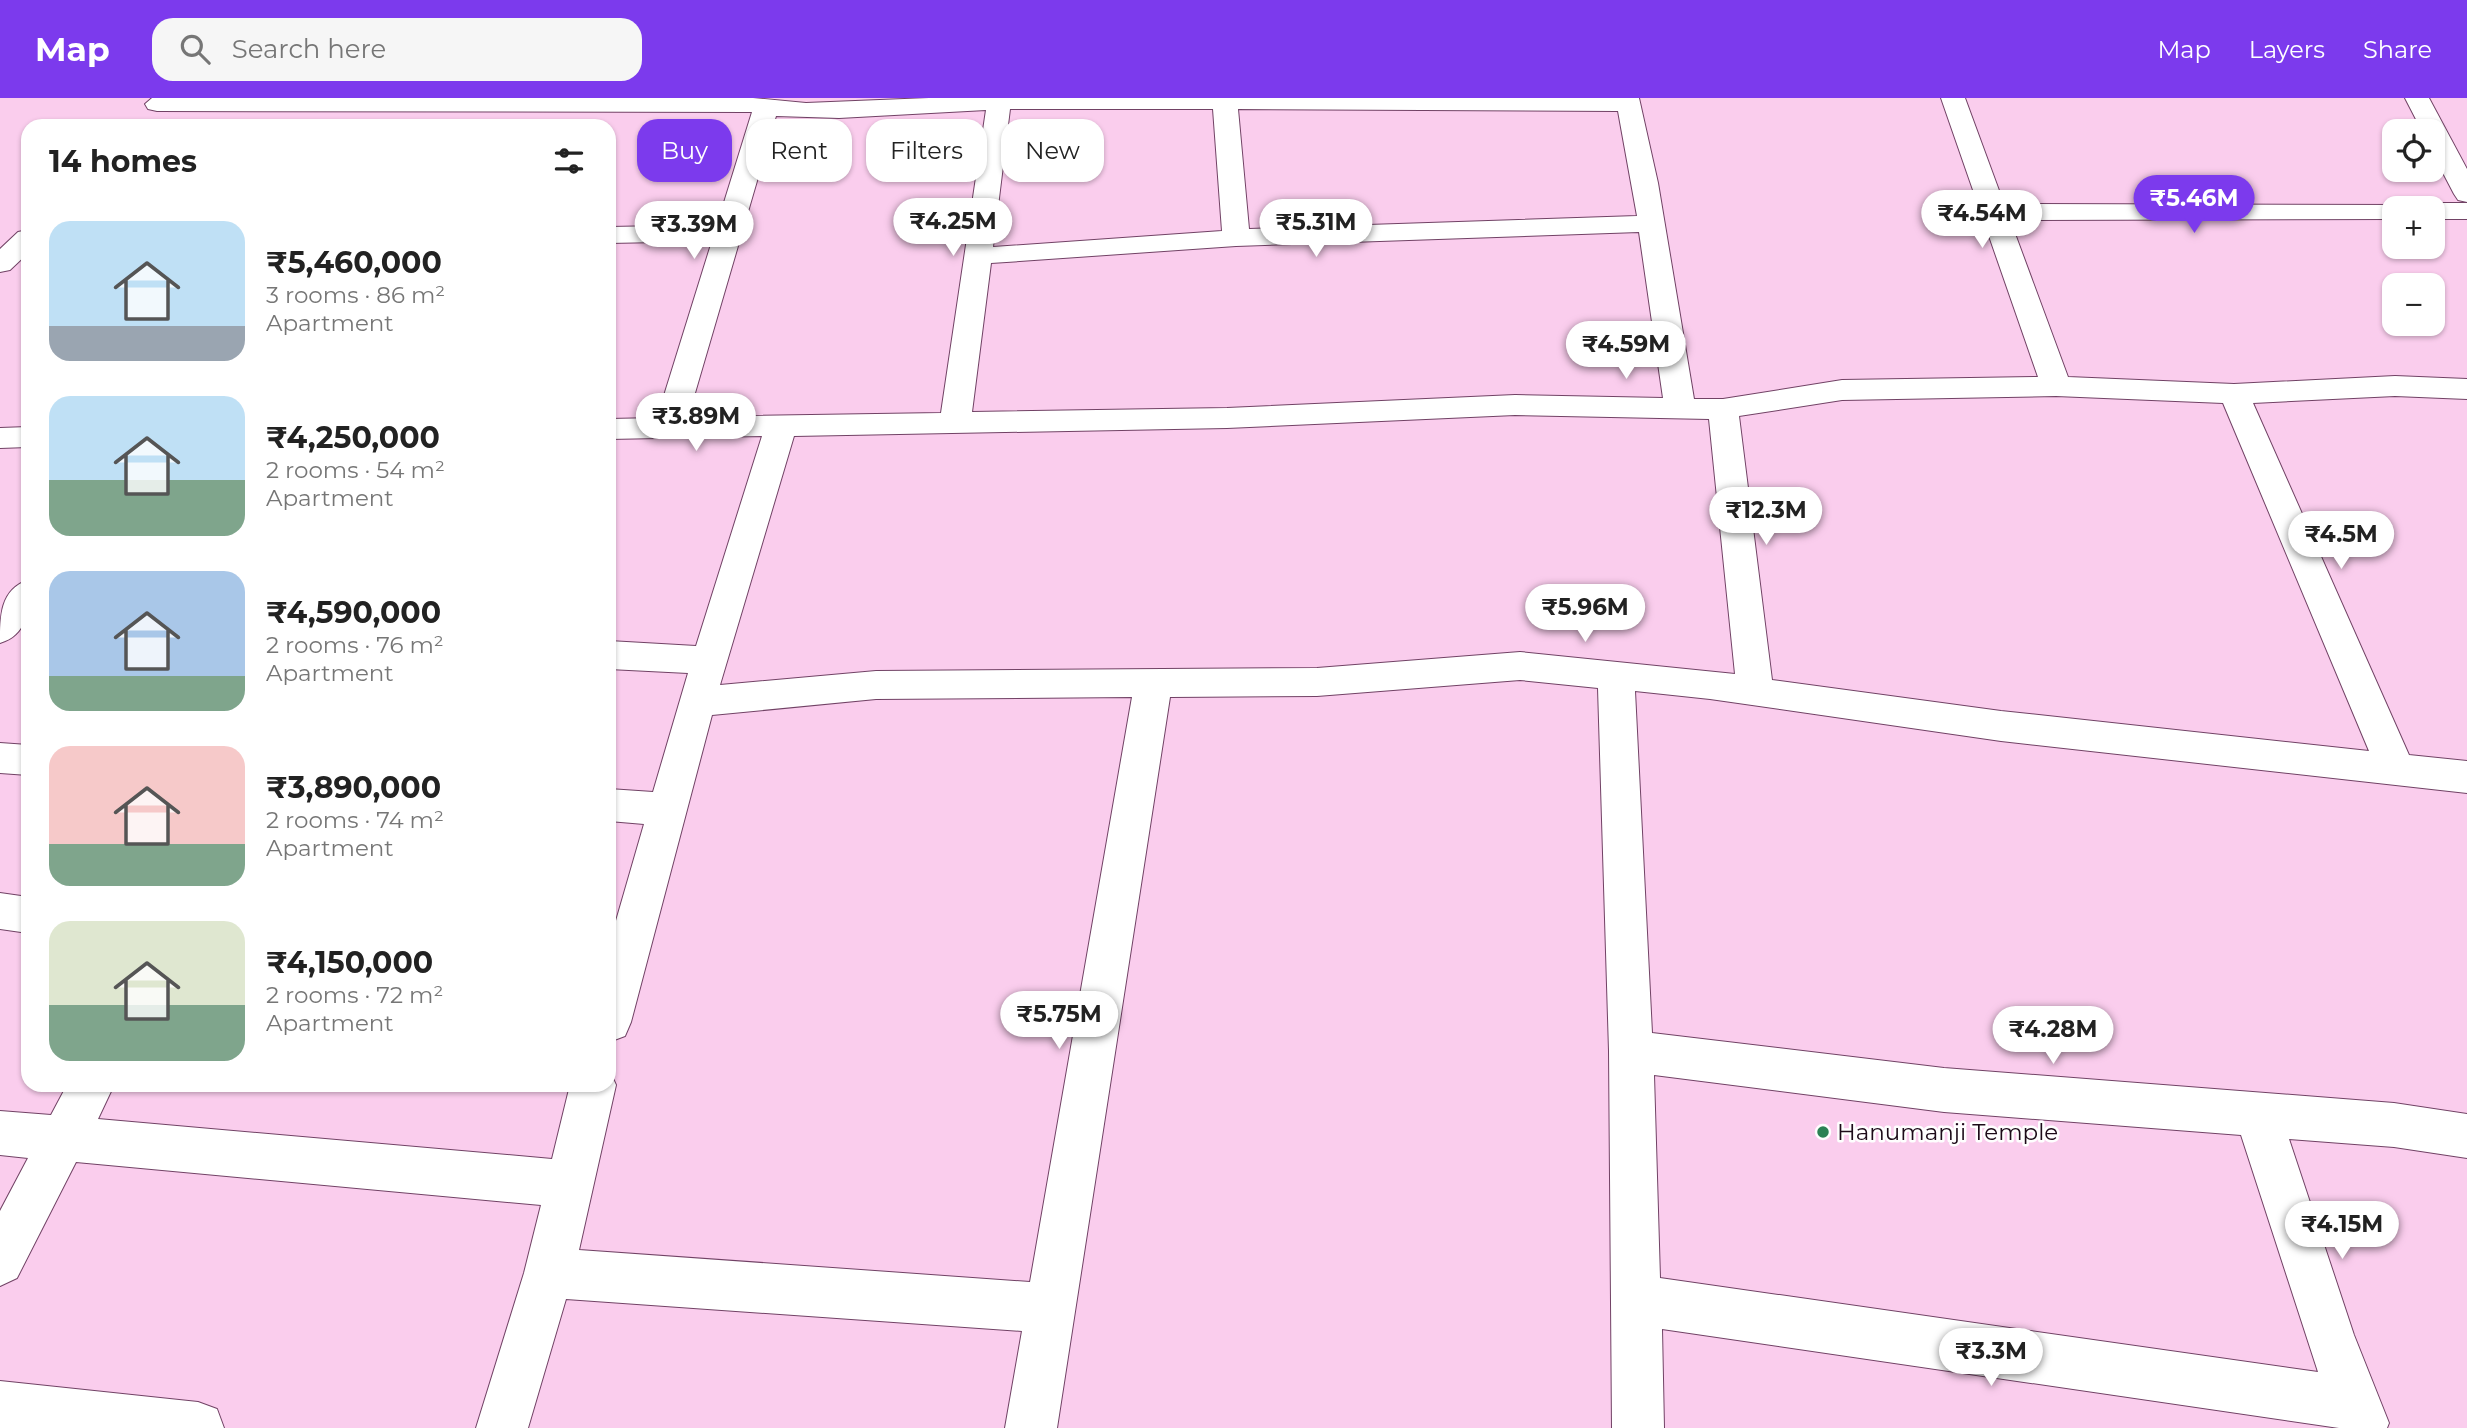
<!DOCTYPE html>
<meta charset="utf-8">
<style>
body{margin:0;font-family:Montserrat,sans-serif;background:#f6f6f6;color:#222;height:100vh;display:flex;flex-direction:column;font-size:26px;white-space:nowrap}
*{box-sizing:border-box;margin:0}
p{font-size:23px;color:#767676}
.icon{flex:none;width:38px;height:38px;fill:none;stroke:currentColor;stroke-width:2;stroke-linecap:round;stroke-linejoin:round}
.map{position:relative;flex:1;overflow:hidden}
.details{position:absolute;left:21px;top:21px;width:595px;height:973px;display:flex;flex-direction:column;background:#fff;border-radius:21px;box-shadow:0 2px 5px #0004}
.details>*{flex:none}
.guide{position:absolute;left:637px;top:21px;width:665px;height:63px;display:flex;gap:14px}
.controls{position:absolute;left:2382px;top:21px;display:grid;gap:14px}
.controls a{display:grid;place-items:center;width:63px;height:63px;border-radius:14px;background:#fff;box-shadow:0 2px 5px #0004;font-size:35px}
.price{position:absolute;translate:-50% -60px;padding:0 16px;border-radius:24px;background:#fff;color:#222;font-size:23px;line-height:46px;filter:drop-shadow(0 2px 4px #0008)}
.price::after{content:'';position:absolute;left:50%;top:42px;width:21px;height:16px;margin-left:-10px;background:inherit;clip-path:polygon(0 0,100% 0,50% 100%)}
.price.active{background:#7c3aed;color:#fff}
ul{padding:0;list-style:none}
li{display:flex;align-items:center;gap:21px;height:175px;padding:0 28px}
li span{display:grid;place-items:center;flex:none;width:196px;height:140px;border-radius:21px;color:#555}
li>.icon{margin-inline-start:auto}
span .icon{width:84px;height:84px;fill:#fffc;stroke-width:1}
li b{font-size:30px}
h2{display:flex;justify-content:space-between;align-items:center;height:84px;padding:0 28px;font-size:30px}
.pill{padding:0 24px;border-radius:21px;background:#fff;box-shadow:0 2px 5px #0004;font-size:24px;line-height:63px}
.pill.active{background:#7c3aed;color:#fff}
header{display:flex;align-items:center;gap:42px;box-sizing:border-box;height:98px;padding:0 35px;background:#7c3aed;color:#fff}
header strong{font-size:33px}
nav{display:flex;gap:38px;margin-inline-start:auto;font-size:24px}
.search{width:490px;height:63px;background:#f6f6f6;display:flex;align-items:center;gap:18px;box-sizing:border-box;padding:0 24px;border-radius:21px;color:#767676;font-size:26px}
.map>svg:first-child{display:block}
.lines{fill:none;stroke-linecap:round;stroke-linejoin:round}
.minor-casing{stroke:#714265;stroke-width:2}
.minor{fill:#fff;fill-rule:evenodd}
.poi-dot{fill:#2c8154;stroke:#fefefe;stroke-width:2.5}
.labels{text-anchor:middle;stroke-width:5;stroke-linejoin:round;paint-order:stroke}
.near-poi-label{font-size:23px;fill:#1c0a18;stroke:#fefefe;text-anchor:start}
</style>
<header>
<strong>Map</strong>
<div class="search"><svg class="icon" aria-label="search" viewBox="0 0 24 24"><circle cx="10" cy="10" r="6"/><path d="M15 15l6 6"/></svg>Search here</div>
<nav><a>Map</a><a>Layers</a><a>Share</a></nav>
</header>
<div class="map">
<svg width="2467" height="1330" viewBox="0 0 2467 1330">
<rect width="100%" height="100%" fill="#facded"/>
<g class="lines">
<g class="minor-casing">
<path id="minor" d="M753 0 806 5 929 0H1639L1658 85 1694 301H1723L1842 282 2038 279 1941 0H1965L2004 106 2403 107 2405 110H2394V121L2010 122 2068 279 2234 286 2395 278 2467 281V301L2395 298 2253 305 2409 657 2467 663V695L2001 643 1710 601 1635 593 1652 935 1944 970 2394 1005 2467 1016V1060L2394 1049 2289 1041 2354 1237 2389 1325 2387 1330H2339L1662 1231 1664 1330H1612L1609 953 1598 590 1520 582 1317 598 1170 599 1057 1330H1005L1022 1233 566 1201 528 1330H476L524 1175 541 1107 76 1064 17 1180 0 1188V1113L28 1060 0 1057V1013L51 1017 67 987H114L98 1021 552 1061 570 987H609V972L616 987 579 1152 1030 1184 1132 599 876 601 712 617 631 924 625 938 609 944V847L644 726 609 723V691L653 694 688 575 609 571V543L696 548 762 338 609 341V321L657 320 712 143 609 145V129L717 127 752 14 157 13 148 11 145 6 152 0ZM1010 11H1213L1222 133 993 149ZM1238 11 1618 13 1637 118 1249 131ZM986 12 941 315 688 319 776 18 839 20ZM1639 134 1663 300 1515 297 1227 310 972 314 991 165 1236 148ZM2056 298 2223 305 2369 653 2001 613 1772 582 1739 318 1842 302ZM1515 317 1709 321 1735 576 1520 554 1317 570 876 573 720 587 794 338 1227 330ZM1654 977 1944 1014 2241 1037 2318 1274 1660 1180Z
M2405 0H2429L2467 71V104L2458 102 2454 96 2432 54V33H2422Z
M2432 105H2467V121H2432V110H2421Z
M28 132V155L10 172 0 174V151L18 134Z
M28 329V349L0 350V330Z
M28 482C28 509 30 536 0 545 0 518 0 492 28 482Z
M0 645 28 647V677L0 675Z
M0 795 28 799V835L0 831Z
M0 1283 198 1304 217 1311 224 1330H0Z"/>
</g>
<use href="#minor" class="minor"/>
</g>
<circle class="poi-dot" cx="1823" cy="1034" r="7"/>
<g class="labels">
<g class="near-poi-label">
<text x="1837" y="1042">Hanumanji Temple</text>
</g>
</g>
</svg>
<div class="controls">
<a><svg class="icon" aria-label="locate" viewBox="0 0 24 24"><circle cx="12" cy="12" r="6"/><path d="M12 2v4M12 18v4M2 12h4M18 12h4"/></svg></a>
<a>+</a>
<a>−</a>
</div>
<b class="price active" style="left:2194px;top:137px">₹5.46M</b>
<b class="price" style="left:1982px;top:152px">₹4.54M</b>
<b class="price" style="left:953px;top:160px">₹4.25M</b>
<b class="price" style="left:1316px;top:161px">₹5.31M</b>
<b class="price" style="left:694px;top:163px">₹3.39M</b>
<b class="price" style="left:1626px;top:283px">₹4.59M</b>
<b class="price" style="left:696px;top:355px">₹3.89M</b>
<b class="price" style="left:1766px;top:449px">₹12.3M</b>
<b class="price" style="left:2341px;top:473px">₹4.5M</b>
<b class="price" style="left:1585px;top:546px">₹5.96M</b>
<b class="price" style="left:1059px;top:953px">₹5.75M</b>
<b class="price" style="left:2053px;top:968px">₹4.28M</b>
<b class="price" style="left:2342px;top:1163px">₹4.15M</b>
<b class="price" style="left:1991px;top:1290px">₹3.3M</b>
<div class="guide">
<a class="pill active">Buy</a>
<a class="pill">Rent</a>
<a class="pill">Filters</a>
<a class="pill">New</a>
</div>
<section class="details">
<h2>14 homes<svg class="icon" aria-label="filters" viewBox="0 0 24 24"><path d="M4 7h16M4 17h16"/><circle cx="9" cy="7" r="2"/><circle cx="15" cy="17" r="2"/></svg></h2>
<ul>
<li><span style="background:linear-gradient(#bfe0f5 75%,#9aa5b1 0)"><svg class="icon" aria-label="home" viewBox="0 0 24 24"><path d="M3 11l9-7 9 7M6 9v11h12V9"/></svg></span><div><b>₹5,460,000</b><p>3 rooms · 86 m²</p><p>Apartment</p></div></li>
<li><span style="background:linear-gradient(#bfe0f5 60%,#7fa58c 0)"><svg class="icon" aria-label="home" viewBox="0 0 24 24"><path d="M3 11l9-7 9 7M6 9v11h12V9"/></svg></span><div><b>₹4,250,000</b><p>2 rooms · 54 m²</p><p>Apartment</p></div></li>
<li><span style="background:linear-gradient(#a9c7e8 75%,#7fa58c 0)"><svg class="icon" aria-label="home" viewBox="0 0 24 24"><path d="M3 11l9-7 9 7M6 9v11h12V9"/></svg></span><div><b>₹4,590,000</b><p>2 rooms · 76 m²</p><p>Apartment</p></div></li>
<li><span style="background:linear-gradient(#f6c9c9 70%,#7fa58c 0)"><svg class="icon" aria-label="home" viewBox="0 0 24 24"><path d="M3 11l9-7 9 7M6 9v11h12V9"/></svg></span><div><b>₹3,890,000</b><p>2 rooms · 74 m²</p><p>Apartment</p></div></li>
<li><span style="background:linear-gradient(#dfe7d0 60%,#7fa58c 0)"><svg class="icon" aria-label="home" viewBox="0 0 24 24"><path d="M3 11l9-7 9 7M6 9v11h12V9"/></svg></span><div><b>₹4,150,000</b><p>2 rooms · 72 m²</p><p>Apartment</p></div></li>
</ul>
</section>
</div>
